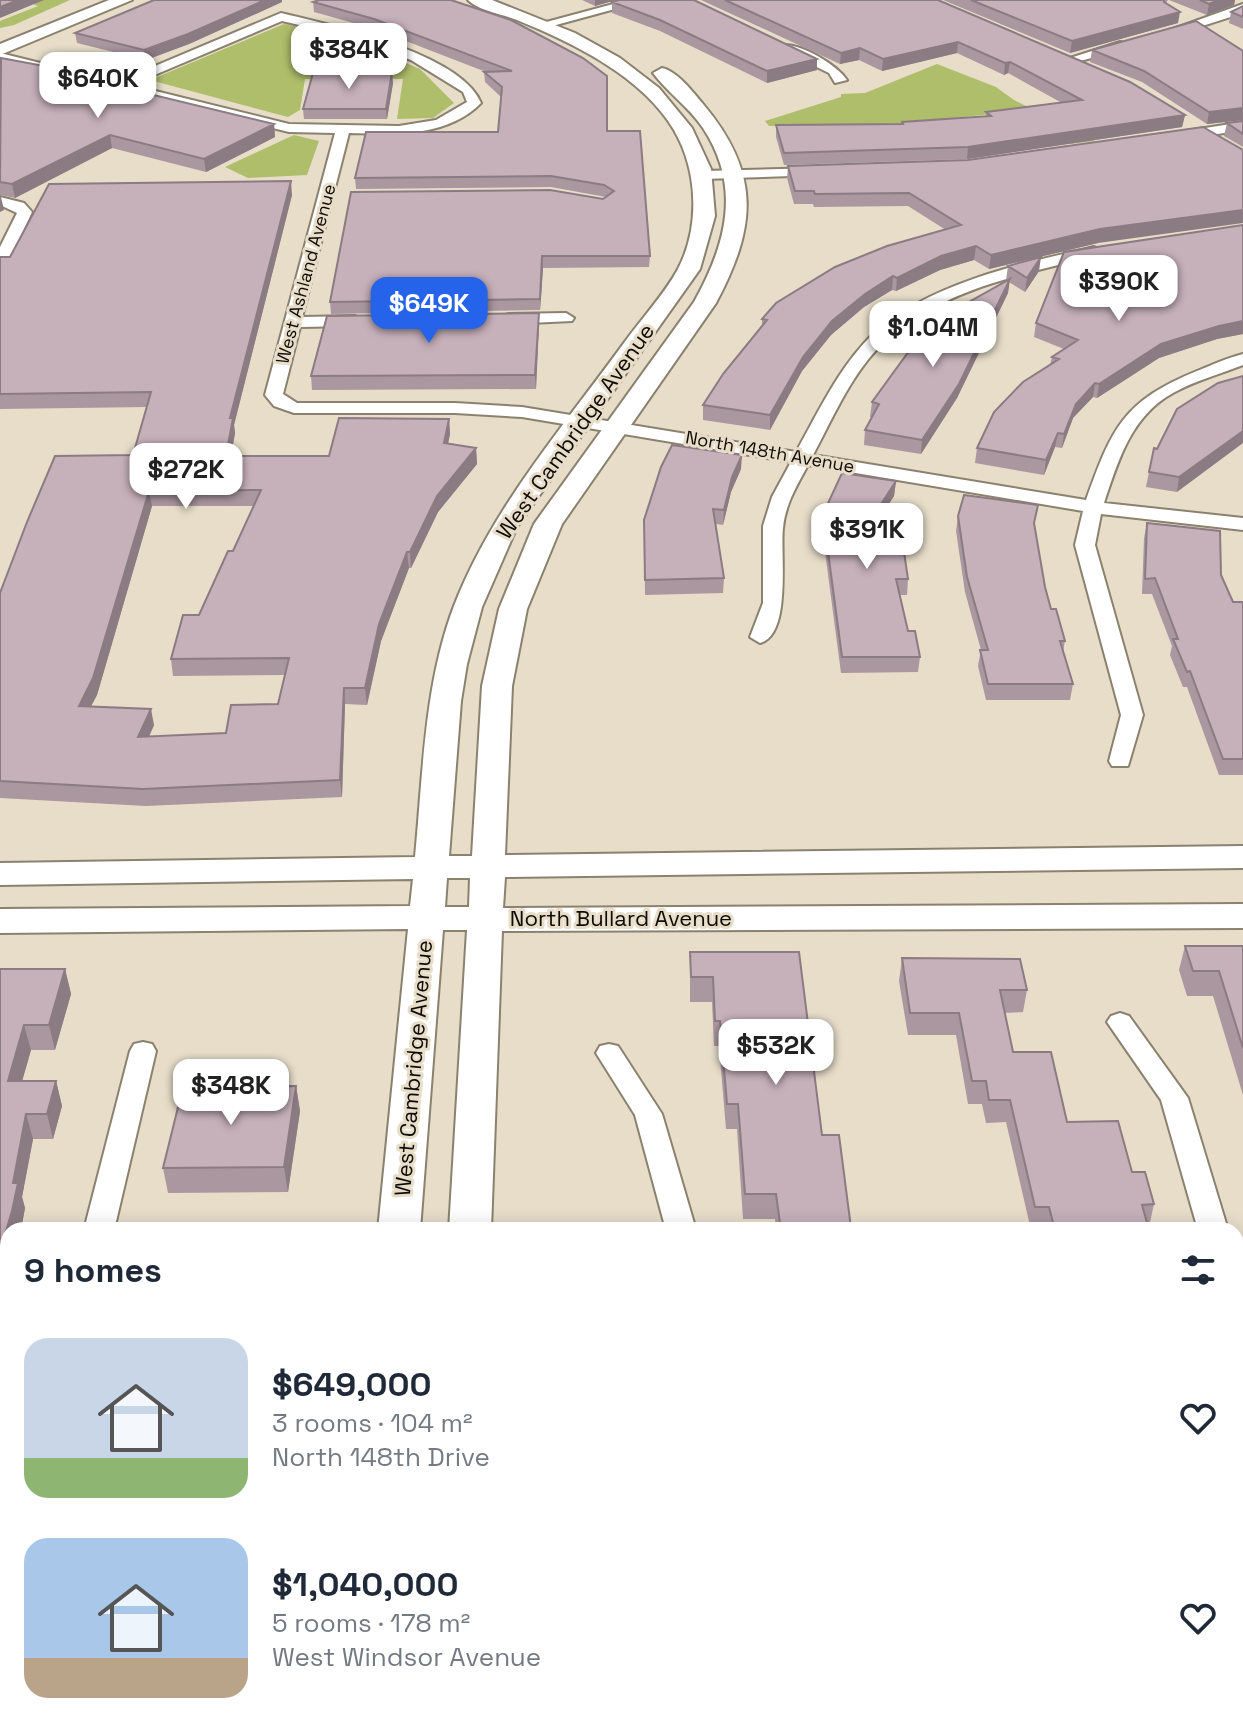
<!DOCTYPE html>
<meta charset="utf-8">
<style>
body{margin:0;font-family:"Space Grotesk",sans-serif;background:#f2f2f3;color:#1f2937;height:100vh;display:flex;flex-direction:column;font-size:30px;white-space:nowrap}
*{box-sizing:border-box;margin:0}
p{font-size:26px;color:#747a83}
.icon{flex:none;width:44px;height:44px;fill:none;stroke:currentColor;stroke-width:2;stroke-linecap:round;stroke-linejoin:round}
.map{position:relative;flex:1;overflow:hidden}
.panel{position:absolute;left:0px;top:1222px;width:1244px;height:512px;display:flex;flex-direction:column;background:#fff;border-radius:24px 24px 0 0;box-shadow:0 4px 20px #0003}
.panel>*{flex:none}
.price{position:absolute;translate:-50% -68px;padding:0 18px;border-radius:16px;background:#fff;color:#222;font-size:26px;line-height:52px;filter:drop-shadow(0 2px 4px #0008)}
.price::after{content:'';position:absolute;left:50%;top:48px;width:24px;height:18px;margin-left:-12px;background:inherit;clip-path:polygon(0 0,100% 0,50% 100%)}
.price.selected{background:#2563eb;color:#fff}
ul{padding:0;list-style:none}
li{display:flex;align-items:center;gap:24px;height:200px;padding:0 24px}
li span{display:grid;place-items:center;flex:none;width:224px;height:160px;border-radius:24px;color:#555}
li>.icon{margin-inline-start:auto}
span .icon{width:96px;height:96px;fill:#fffc;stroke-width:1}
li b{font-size:34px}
h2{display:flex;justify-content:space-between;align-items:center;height:96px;padding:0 24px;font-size:34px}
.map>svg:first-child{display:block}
.green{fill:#afbe6b}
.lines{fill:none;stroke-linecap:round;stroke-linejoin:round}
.street-casing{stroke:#8a816f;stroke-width:4}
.secondary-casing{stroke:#8a816f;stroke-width:4}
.street{fill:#fff;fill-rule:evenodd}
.secondary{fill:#fff;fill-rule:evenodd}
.wall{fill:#aa97a0;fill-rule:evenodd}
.shaded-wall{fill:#8b7b82}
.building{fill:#c6b0ba;stroke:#8b7b82;stroke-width:2;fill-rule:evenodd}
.labels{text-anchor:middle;stroke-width:6;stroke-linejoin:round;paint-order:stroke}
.far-street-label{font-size:18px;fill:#0e0b05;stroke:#e7ddc9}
.street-label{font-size:22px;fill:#0e0b05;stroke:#e7ddc9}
</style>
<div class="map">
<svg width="1243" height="1734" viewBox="0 0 1243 1734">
<rect width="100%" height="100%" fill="#e7ddc9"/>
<path class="green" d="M42 0H70L14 25 0 28V21L38 6 33 4Z
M284 24 341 35 420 69 454 103 433 118 397 119 403 79H305L300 110 288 117 150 80Z
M937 64 996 87 1014 100 1095 141 1070 144 1018 111 891 125 769 126 765 121 841 97V94L865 93Z
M294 135 319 141 307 175 248 178 225 167Z"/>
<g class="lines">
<g class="street-casing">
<path id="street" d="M628 0H648L545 28 539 24Z
M1243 4V13L1168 37 1162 33Z
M281 13C331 25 461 53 481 103 446 138 395 134 349 133L302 317 355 316 363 321 355 326 300 327 283 394 297 403H455L522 407 796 452C819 411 839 367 873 334 929 283 1023 263 1094 247L1099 249V255C1028 273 941 289 885 341 852 372 834 416 813 455L1086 500C1112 428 1123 401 1197 371 1212 365 1227 358 1243 354V365C1220 374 1194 381 1173 393 1131 416 1118 461 1104 503L1243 518V530L1101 514 1095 545 1143 715 1128 766H1112L1109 761 1121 715 1075 545 1083 511 808 465C797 485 785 505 783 528 780 553 792 635 760 643L750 637 763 603V526L772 497 791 462 522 417 455 413H294L274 406 265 395 335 133 289 132 0 61V53L117 82ZM282 21 346 36 411 60 463 92 467 102 436 120 399 126 289 124 131 85Z
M1120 42 1124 43V49L1073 63 1067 59Z
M784 45C802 44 837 65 847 80L835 83 829 73 784 51Z
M1243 122V130L1180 140 1173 136 1180 132Z
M817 168 824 172 822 175 704 179 697 175 704 171Z
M0 197 24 203 32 212 8 263 0 268V247L17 213 0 205Z
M566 313 574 318 572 321 508 324 500 319 508 314Z
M1120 1013 1129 1016 1188 1098 1228 1230H1198L1161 1100 1107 1022 1111 1016Z
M143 1042 152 1044 156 1051 114 1230H84L130 1051 134 1044Z
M609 1044 618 1046 662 1114 696 1230H666L635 1115 596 1053 600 1046Z
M1236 1293 1243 1295V1340L1236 1338Z
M1236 1502H1243V1532H1236Z
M8 1524V1554L0 1555V1525Z
M8 1709V1726H27L26 1734H0V1712Z
M745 1726H781L782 1734H746Z"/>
</g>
<g class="secondary-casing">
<path id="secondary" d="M109 0H132L0 55V44Z
M468 0H492L575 33 620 58 659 88 692 128 711 169 715 216 700 269 517 527 482 607 467 664 461 701 449 856H472L482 686 499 609 534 524 694 302C726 245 742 187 703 128 689 107 668 93 653 73L662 68C677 71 693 92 703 104 761 173 757 226 716 303L562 524 527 609 512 686 505 855 1243 846V868L505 877 503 908 1243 904V928L502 931 491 1230H449L467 930H443L420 1230H378L408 929 0 933V909L410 906 413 879 0 885V863L415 857C423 774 424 685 454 606 492 508 563 427 624 343 641 319 664 295 678 269 700 227 698 171 674 130 642 76 573 43 517 20 502 14 479 11 468 0ZM447 878H470L469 907H445Z"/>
</g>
<use href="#street" class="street"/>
<use href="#secondary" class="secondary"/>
</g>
<path class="wall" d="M451 0 607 131 650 256 649 267 543 268 540 310 331 314 330 302 606 197 551 187 356 189 355 178 498 132 501 97 485 82 484 72H486L375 29 314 12 313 2Z
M582 0H616L595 6Z
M701 0H938L1185 115 1182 127 967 159 784 165 776 137V125L902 124V122L986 116V112L1062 103 1008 73 1004 75 957 53 882 71 859 60 840 64Z
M943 0H1168L1166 3 1178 23 1070 53Z
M1169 0H1235L1234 5 1207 15Z
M282 2 189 44 146 60 77 43 75 33Z
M612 2 817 70 767 83 660 31 612 13Z
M1243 6V29L1229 23 1231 12Z
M1092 50 1243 51V120L1207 124 1142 82 1090 62Z
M0 59 87 74 88 79 274 124 275 137 206 172 112 148 15 198 0 195Z
M393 83 387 119H304L303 109Z
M1243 121V147L1224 136 1227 123Z
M968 160 1098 243 989 269 974 260 940 270 896 291 892 290 864 307 831 335 802 371 770 430 703 420V405L762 325V319L946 230 908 206 814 207 813 204H794L787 178 788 166Z
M292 195 234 425 235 433 231 456H329L449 419 450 434 448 443 476 448 477 464 438 512 411 568H409L381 641 367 705 345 704 342 797 146 806 0 798V593L133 455 147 407 0 409V257H10ZM152 506H254L233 551 199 615 171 659 173 676 285 675 278 704 226 733 149 737 154 725 91 706 97 695Z
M1243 225V334L1217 339 1159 358 1097 398 1093 397 1073 418 1062 448 1055 447 1044 475 975 463 977 448 1050 365 1052 357 1064 349 1034 337 1036 323Z
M1008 266 1039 271 1025 292 1009 282 1008 293 957 398 921 454 864 445 865 430 872 417H870L872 402 1007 280H1006Z
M539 313 536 389 312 390 311 376Z
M1243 376 1177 492 1146 487 1149 472 1157 449Z
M741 469 731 492 723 525 716 524 724 578 723 593 645 595 644 520Z
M896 481 894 496 877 522 908 579 907 595H900L908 631 920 657 918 672 841 673 822 529 823 514Z
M958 516 1034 525 1045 587 1051 609 1065 641 1063 651 1073 684 1070 700H986L978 666 981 650 965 592 956 531Z
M1147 523 1221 575 1233 602 1243 604V775H1219L1187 687H1183L1170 655 1172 646 1152 594H1142L1144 538Z
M1185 946H1243V1095L1213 996H1187L1179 970Z
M690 952H799L822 1135 851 1228 895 1230H776L775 1219H743L737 1129H726L719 1046H714L712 1002H690Z
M902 958 1027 990 1023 1012 1005 1013 1013 1052 1067 1122 1132 1172 1154 1204 1149 1227V1230H1031L1006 1122 986 1123 982 1104H968L956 1035H908L899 981Z
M0 969H65L71 994 55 1050H31L22 1081H56L62 1106 53 1139H33L22 1197 25 1208 21 1230H8V1275L0 1302Z
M296 1086 300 1111 288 1192 168 1193 163 1168Z
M1236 1569H1243V1698H1236Z"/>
<path class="shaded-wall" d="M18 0H44L0 18V7Z
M265 0H282V2L189 44 146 60 144 50Z
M595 0H616L595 6Z
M1219 0H1235L1234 5 1207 15 1209 4Z
M1180 12 1178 23 1070 53 1072 41Z
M958 42 957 53 882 71 883 59Z
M860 48 859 60 840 64 841 53Z
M817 59V70L767 83V71Z
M1010 62 1008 73 1004 75 1005 63Z
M392 72 393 83 387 119 386 109Z
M1243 108V120L1207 124 1209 112Z
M1185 115 1182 127 967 159 968 147Z
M274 124 275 137 206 172 204 159Z
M110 135 112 148 15 198 12 184Z
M291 181 292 195 234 425 235 433 228 472 226 456 230 418Z
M0 197H1L4 210 0 212Z
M1243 210V223L1098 243 989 269 991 255 1100 229Z
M976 246 974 260 940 270 896 291 897 278 941 256Z
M542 256 543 268 540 310V299Z
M1041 257 1039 271 1025 292 1027 278Z
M893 276 892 290 864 307 831 335 802 371 770 430V415L803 357 832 321 865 294Z
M1010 279 1008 293 957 398 921 454 922 440Z
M539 313V326L536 389 535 375Z
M1243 321V334L1217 339 1159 358 1097 398 1099 384 1161 344 1219 326Z
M1095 383 1093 397 1073 418 1062 448 1064 434 1076 404Z
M449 419 450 434 445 458 444 443Z
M1243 431V443L1177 492 1179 477Z
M1058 433 1055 447 1044 475 1046 460Z
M476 448 477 464 438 512 411 568 410 552 437 496Z
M742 455 741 469 731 492 723 525 724 510 732 477Z
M896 481 894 496 870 533 872 518Z
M149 491 152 506 97 695 82 723 79 706Z
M407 552 409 568 381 641 367 705 365 688 379 624Z
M344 688 345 704 342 797 340 780Z
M151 709 154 725 141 754 138 737Z
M65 969 71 994 55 1050 49 1025Z
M24 1025 31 1050 15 1106 8 1081Z
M56 1081 62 1106 53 1139 47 1114Z
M296 1086 300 1111 288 1192 284 1167Z
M26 1114 33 1139 22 1197 25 1208 21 1230H8V1275L0 1302V1251Z
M262 1726H267V1734H263Z"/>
<path class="building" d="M0 0H18L0 7Z
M154 0H265L188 34 144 50 75 33Z
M319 0H451L511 20 583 58 607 76V131H640L650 256H542L540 299 330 302 351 192 550 190 603 199 614 191 604 185 551 176 355 178 366 132H498L502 87 484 72 512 71 374 19 313 2Z
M619 0H694L817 59 767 71 660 20 612 2Z
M725 0H938L1130 82 1185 115 968 147 784 153 776 125 903 124 902 122 991 116 986 112 1082 100 1010 62 1005 63 958 42 883 59 860 48 841 53Z
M971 0H1164V2L1180 12 1072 41Z
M1200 0H1219L1209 4Z
M1243 6V17L1231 12Z
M1196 21 1243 51V108L1209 112 1144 71 1092 50Z
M1 58 87 74 79 77 274 124 204 159 110 135 12 184 0 182Z
M392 72 386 109H303L313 73Z
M1243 121V134L1227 123Z
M1203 127 1243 150V210L1100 229 991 255 976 246 941 256 897 278 893 276 865 294 832 321 803 357 770 415 703 405 723 374 767 320 762 319 776 303 835 267 887 246 961 225 909 193 815 194 814 191H795L788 166 968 160Z
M291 181 230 418H233L226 456H329L339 418 449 419 444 443 476 448 437 496 410 552H407L379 624 365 688H344L340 780 143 789 0 781V593L27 522 55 456 133 455 151 392 0 394V257H10L49 184ZM261 490 233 551H228L199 615H183L171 659 289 658 278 704 231 705 226 733 138 737 151 709 79 706 93 678 149 491Z
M1243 225V321L1219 326 1161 344 1099 384 1095 383 1076 404 1064 434 1058 433 1046 460 977 448 994 412 1023 382 1059 359 1052 357 1078 340 1036 323 1064 252Z
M1041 257 1027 278 1008 266Z
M1010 279 959 384 922 440 865 430 879 404 872 402 928 325Z
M539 313 535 375 311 376 327 316Z
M1243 376V431L1179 477 1149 472 1154 448 1157 449 1177 409 1218 383Z
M672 445 742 455 732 477 724 510 713 509 724 578 645 580 644 520 661 467Z
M842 473 896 481 872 518 883 527 898 511 908 579H896L908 631H915L920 657H842L823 514Z
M964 495 1038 505 1034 523 1045 587 1051 609H1056L1065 641H1060L1073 684H988L980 650H988L967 577 958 516Z
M1147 523 1220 531 1221 575 1233 602H1242L1243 604V759H1223L1190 671 1187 672 1173 639H1178L1155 578 1145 579Z
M1185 946H1243V1048L1219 971H1193Z
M690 952H799L822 1135H839L851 1228 895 1227V1230H781L776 1194H745L738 1104H727L720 1021H715L713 977H691Z
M902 958 1020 959 1027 990H1000L1013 1052H1051L1067 1122 1118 1121 1132 1172H1145L1154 1204 1142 1205 1149 1230H1055L1049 1207H1035L1010 1100H989L986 1081H972L959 1013H910Z
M0 969H65L49 1025H24L8 1081H56L47 1114H26L13 1183H18L12 1211 0 1251Z
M296 1086 284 1167 163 1168 183 1087Z
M289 1224 288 1230H131V1229Z
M1236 1569H1243V1674H1236Z
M80 1726H262V1731H264V1734H88V1733L80 1734Z
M535 1726H671L672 1734H535Z
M1243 1730V1734H1156Z
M1015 1732V1734H947Z"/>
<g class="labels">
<g class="far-street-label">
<text transform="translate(306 274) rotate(-75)" y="6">West Ashland Avenue</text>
<text transform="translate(770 452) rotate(10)" y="6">North 148th Avenue</text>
</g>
<g class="street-label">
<text transform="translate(575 431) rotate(-55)" y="8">West Cambridge Avenue</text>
<text x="621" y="926">North Bullard Avenue</text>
<text transform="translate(413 1068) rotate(-85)" y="8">West Cambridge Avenue</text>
</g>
</g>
</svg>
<b class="price" style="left:349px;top:91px">$384K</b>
<b class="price" style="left:98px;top:120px">$640K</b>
<b class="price" style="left:1119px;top:323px">$390K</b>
<b class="price selected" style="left:429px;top:345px">$649K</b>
<b class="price" style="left:933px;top:369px">$1.04M</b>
<b class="price" style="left:186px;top:511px">$272K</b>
<b class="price" style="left:867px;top:571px">$391K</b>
<b class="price" style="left:776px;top:1087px">$532K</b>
<b class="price" style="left:231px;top:1127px">$348K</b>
<section class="panel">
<h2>9 homes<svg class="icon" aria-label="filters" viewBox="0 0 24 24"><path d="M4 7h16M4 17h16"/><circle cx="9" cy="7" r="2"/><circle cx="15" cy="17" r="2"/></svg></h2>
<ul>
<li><span style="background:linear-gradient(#c9d6e8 75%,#8fb573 0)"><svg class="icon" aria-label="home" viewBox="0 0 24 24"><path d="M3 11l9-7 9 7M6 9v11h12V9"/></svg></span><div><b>$649,000</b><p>3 rooms · 104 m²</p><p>North 148th Drive</p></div><svg class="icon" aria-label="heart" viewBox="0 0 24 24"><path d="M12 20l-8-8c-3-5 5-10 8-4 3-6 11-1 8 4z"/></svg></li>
<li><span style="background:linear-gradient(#a9c7e8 75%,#b9a48a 0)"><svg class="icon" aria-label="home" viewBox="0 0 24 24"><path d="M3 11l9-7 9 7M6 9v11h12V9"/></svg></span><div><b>$1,040,000</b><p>5 rooms · 178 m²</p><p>West Windsor Avenue</p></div><svg class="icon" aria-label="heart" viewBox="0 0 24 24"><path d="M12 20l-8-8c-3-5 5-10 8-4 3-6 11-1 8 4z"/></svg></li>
</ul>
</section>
</div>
